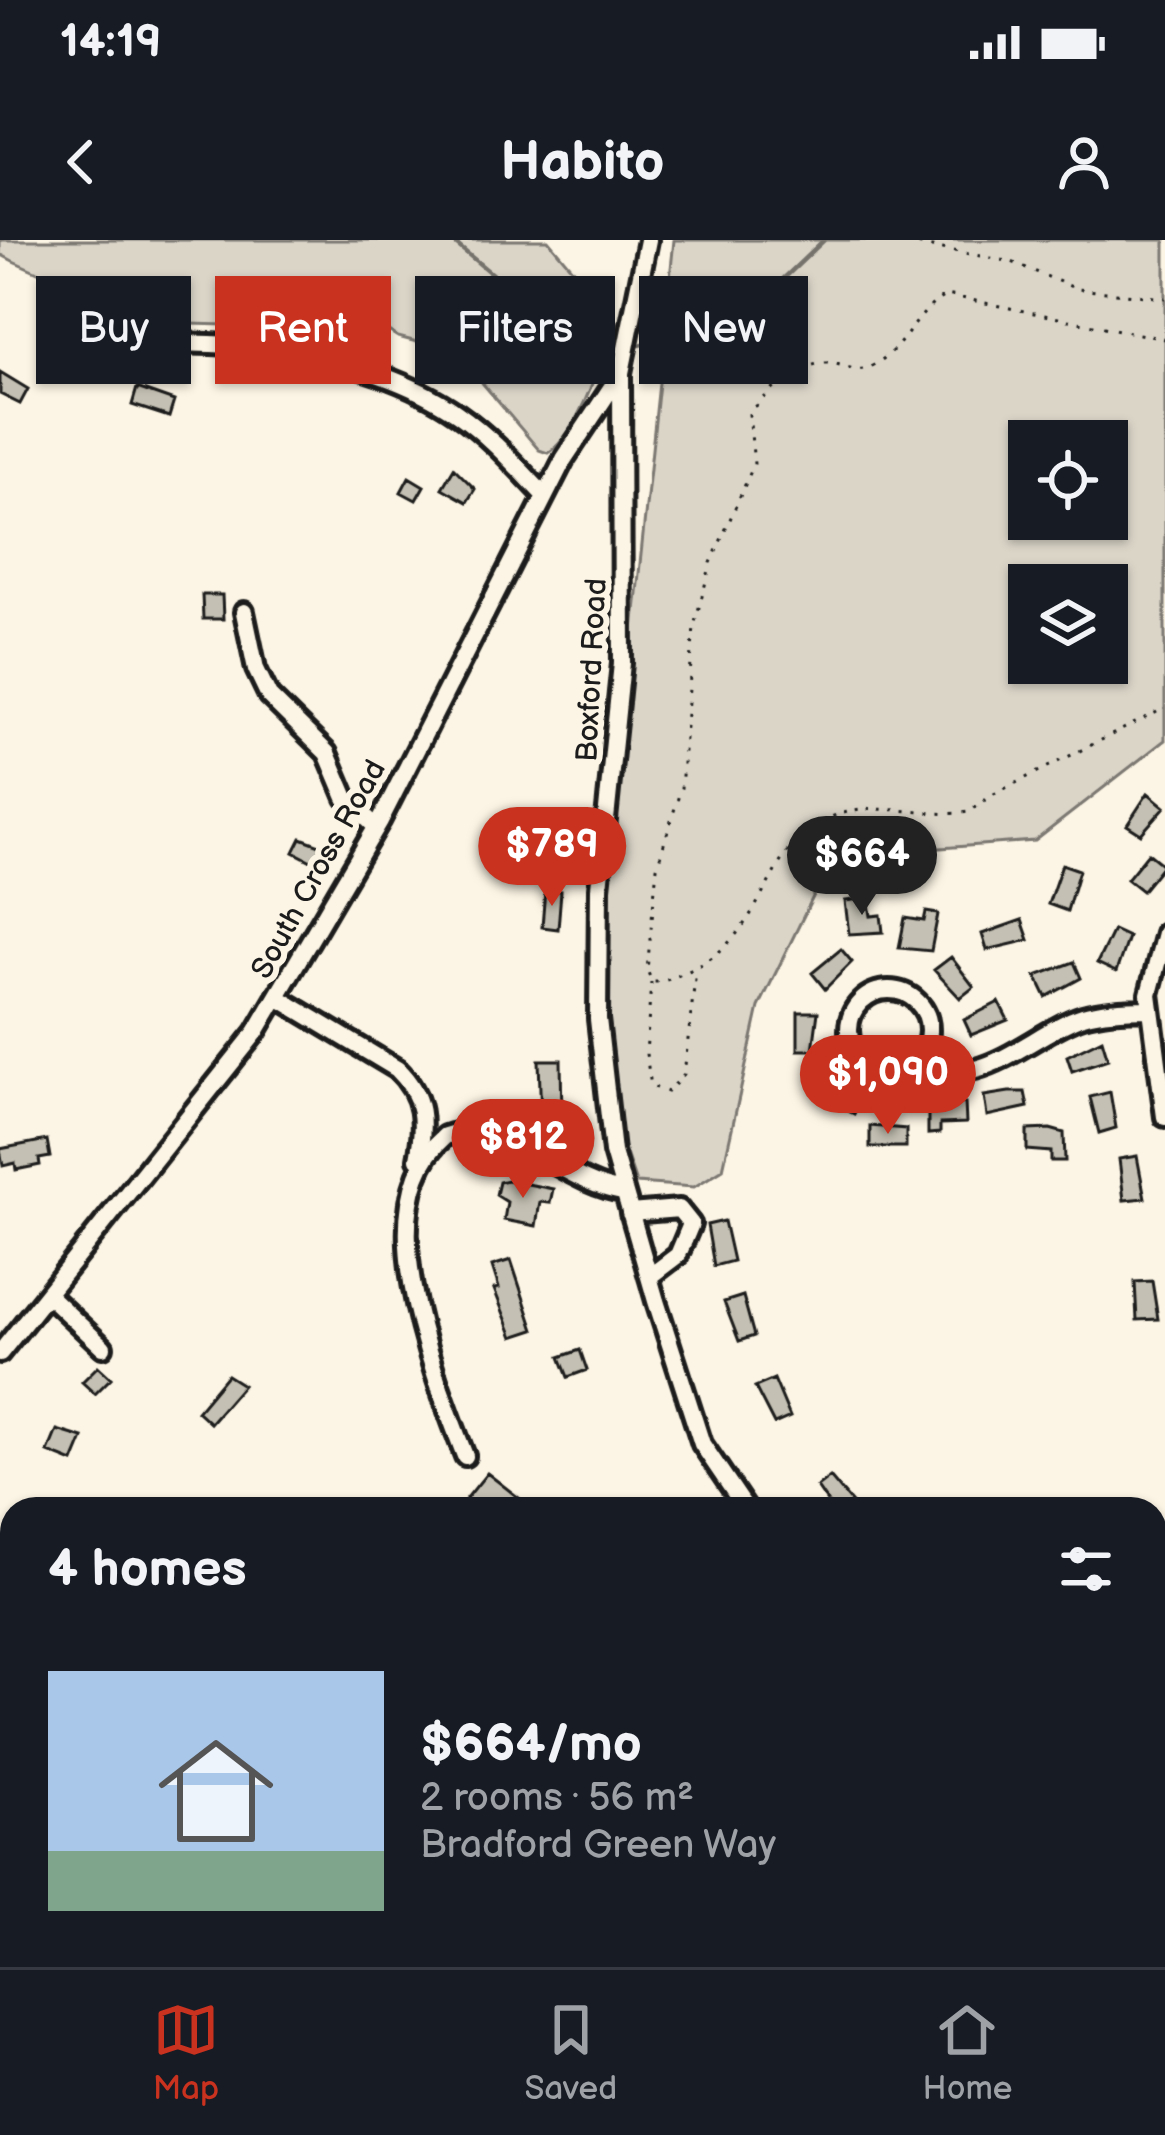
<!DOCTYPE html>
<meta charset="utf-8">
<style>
body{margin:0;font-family:"Balsamiq Sans",sans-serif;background:#242831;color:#f1f3f6;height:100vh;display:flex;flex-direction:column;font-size:45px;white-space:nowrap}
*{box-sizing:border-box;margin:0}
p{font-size:39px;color:#9ea1a6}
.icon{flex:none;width:66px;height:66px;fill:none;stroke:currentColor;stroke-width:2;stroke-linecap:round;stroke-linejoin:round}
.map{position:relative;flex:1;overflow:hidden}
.sheet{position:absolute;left:0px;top:1257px;width:1167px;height:471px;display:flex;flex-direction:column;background:#171b24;border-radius:36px 36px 0 0;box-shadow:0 3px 9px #0004}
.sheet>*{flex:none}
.top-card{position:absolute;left:36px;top:36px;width:1095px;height:108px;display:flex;gap:24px}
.fabs{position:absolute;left:1008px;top:180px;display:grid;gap:24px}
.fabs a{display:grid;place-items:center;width:120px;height:120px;border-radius:0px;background:#171b24;box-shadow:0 3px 9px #0004;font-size:60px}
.price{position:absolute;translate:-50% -102px;padding:0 27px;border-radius:42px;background:#c8321e;color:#fff;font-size:39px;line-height:78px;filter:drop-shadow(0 3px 6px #0008)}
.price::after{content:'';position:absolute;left:50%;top:72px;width:36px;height:27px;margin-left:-18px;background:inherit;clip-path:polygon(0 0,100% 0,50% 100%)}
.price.current{background:#222;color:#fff}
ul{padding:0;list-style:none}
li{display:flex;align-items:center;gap:36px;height:300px;padding:0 48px}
li span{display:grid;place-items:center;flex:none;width:336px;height:240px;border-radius:0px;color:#555}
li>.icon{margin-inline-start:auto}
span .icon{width:144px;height:144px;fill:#fffc;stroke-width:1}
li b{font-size:51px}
h2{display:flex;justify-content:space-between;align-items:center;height:144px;padding:0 48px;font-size:51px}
.chip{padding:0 42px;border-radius:0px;background:#171b24;box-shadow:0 3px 9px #0004;font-size:42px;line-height:108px}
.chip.current{background:#c8321e;color:#fff}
.status{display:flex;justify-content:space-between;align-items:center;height:84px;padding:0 60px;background:#171b24;direction:ltr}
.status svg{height:33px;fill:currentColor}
header{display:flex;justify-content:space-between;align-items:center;height:156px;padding:0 48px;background:#171b24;font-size:54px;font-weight:700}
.tab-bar{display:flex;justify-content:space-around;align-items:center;height:168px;border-top:3px solid #363941;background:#171b24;font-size:33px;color:#9ea1a6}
.tab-bar a{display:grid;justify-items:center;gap:6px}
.tab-bar .current{color:#c8321e}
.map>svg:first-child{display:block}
.green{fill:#dbd5c8;stroke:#7c7872;stroke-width:3;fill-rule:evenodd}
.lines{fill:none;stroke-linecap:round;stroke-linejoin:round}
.stream{stroke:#75726c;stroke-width:4.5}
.building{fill:#c4c0b3;stroke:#1c1c1c;stroke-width:3}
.minor-casing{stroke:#1c1c1c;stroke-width:26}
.path{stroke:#1c1c1c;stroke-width:3;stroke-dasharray:3 9;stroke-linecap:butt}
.minor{stroke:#fcf5e5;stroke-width:16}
.labels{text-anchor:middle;stroke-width:12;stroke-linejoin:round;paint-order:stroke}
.street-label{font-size:30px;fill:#1c1c1c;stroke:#fcf5e5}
</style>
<div class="status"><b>14:19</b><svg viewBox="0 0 49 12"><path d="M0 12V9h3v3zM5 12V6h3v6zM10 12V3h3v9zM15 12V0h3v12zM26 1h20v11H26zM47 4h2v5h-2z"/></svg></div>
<header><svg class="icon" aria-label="back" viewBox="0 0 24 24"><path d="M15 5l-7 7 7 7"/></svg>Habito<svg class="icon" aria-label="person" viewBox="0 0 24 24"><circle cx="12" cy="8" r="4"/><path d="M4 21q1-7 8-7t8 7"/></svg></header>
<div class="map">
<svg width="1165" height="1727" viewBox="0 0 1165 1727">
<rect width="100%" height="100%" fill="#fcf5e5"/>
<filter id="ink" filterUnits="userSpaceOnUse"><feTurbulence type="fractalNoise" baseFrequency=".00833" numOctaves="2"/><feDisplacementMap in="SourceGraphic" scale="24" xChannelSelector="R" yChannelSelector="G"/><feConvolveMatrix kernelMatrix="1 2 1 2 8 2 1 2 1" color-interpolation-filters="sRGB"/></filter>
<g filter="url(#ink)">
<path class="green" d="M0 0H548L583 42 568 41 567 54 598 62 609 72C609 108 579 193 548 213L539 210 473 132 440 108 398 97 344 63 314 62 290 102 283 105 226 85 153 83 13 21 0 14Z
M674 0H1165V500L1035 601 833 616 759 767 723 929 694 947 636 943 611 869 604 725 613 581ZM1029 201H1107V279H1029ZM1029 345H1107V423H1029Z
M1165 1601V1727H1027L1021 1716H1155V1607Z"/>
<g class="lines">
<path class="stream" d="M451 0 535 70 608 104
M640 105 758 63 824 0"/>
</g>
<path class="building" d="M0 132 28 149 20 164 0 154Z
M137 148 174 161 169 177 132 165Z
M454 228 475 249 467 262 442 248Z
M409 237 424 246 416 260 401 252Z
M202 355H222L223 379H203Z
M1148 553 1165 567 1141 594 1127 585Z
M301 598 328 608 319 625 294 612Z
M1148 613 1163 625 1142 651 1127 639Z
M1062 624 1079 630 1067 671 1048 664Z
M545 650 561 651 558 689 542 687Z
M861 659V664L869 663 871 676 881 675 883 692 849 694 845 661Z
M926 672 938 674 931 711 899 708 905 678 924 681Z
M1022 680 1029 700 987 710 982 694Z
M1113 690 1128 697 1116 732 1097 723Z
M841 709 852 722 825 749 812 733Z
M951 717 974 747 960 758 934 730Z
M1074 722 1081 738 1046 757 1036 736Z
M999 762 1008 780 971 795 964 780Z
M798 772H818L813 810H798Z
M1102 799 1108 819 1072 831 1067 816Z
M539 820H561L562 879H541Z
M830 840 861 859 854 874 821 857Z
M1009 852H1025L1028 867 987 876 984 856Z
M1110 852 1116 888 1099 893 1090 857Z
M941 863H965L966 883 940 884V893L928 894V869H941Z
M870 886 906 889V907H870Z
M1050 889 1064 893 1065 921H1051V912L1027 910V890Z
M47 900 50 917 39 919 40 925 16 930 15 923 3 926 0 909Z
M1137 916 1145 958 1124 960 1119 919Z
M507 940 553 949 550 963 540 962 536 986 504 980 507 962 496 955 499 942Z
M724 981 733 1021 714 1026 707 985Z
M511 1020 534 1090 513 1097 494 1049 499 1048 492 1026Z
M1152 1041 1158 1079 1137 1080 1135 1042Z
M743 1056 754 1096 739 1101 724 1062Z
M580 1110 587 1130 568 1137 560 1117Z
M98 1126 111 1138 95 1154 82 1142Z
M227 1135 243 1145 210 1183 197 1171Z
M774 1139 790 1177 774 1184 755 1147Z
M57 1190 83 1198 73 1222 48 1212Z
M487 1233 533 1269H458Z
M830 1237 857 1269H832L817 1247Z
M12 1472V1503L0 1509V1478Z
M405 1716H444L421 1727H381Z"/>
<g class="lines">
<g class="minor-casing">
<path id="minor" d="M648 0 621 133 622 423 599 648 598 779 613 912 656 1061 702 1204 746 1269
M104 110C210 92 368 111 458 174 491 197 517 227 545 256
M244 372 256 429 269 456 327 513 346 558 376 587
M1165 693 1149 754 1165 877
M849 790a40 40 0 1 1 80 0a40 40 0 1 1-80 0Z
M277 757 397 829C425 856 425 883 418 919
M920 815C969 863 1033 791 1083 776 1104 770 1127 769 1149 769
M630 973 679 969 691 984 678 1015 649 1037
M48 1055 103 1107
M0 1113 256 792 380 581 564 219 621 133
M465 1216C434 1135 365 963 445 896 505 874 562 943 623 952
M1155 1601 1165 1595
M1011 1716 1017 1727
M507 1727 532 1716"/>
</g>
<path class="path" d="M895 0 1012 22 1077 49 1165 58
M1165 99C1092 85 1019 70 947 55 918 68 906 108 872 126 855 135 844 123 827 123 798 123 766 154 749 174L754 224 711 323 694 386 681 548 657 627 647 730 652 742C664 743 674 737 686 732 768 697 763 608 824 580 874 557 920 579 969 572L992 555 1165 468
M651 742 646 814 651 846 668 852 684 834 696 730
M1155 1671H1165
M1078 1727 1086 1716"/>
<use href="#minor" class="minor"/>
</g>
</g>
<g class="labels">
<g class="street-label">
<text transform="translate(591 430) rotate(-87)" y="10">Boxford Road</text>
<text transform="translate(318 629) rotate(-61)" y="10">South Cross Road</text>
</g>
</g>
</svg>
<div class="fabs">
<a><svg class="icon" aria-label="locate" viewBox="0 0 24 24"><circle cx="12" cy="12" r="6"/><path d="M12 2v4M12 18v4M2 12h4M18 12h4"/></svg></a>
<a><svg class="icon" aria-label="layers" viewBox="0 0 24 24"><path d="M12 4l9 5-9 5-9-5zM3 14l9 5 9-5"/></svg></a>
</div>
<b class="price" style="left:552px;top:669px">$789</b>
<b class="price current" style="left:862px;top:678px">$664</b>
<b class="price" style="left:888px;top:897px">$1,090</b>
<b class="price" style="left:523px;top:961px">$812</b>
<div class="top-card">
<a class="chip">Buy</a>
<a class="chip current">Rent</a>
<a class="chip">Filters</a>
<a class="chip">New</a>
</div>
<section class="sheet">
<h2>4 homes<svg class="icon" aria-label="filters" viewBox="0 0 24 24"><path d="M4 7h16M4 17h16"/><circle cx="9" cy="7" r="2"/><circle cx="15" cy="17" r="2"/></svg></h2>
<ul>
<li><span style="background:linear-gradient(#a9c7e8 75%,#7fa58c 0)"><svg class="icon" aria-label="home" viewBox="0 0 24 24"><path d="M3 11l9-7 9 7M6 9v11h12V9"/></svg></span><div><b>$664/mo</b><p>2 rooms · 56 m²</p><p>Bradford Green Way</p></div></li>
</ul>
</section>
</div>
<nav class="tab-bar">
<a class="current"><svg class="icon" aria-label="map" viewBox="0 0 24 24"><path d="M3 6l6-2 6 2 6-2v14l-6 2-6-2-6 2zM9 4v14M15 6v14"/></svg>Map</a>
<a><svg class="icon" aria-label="saved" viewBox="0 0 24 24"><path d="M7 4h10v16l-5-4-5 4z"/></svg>Saved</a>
<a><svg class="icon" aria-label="home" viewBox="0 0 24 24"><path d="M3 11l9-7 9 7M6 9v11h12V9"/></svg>Home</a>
</nav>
